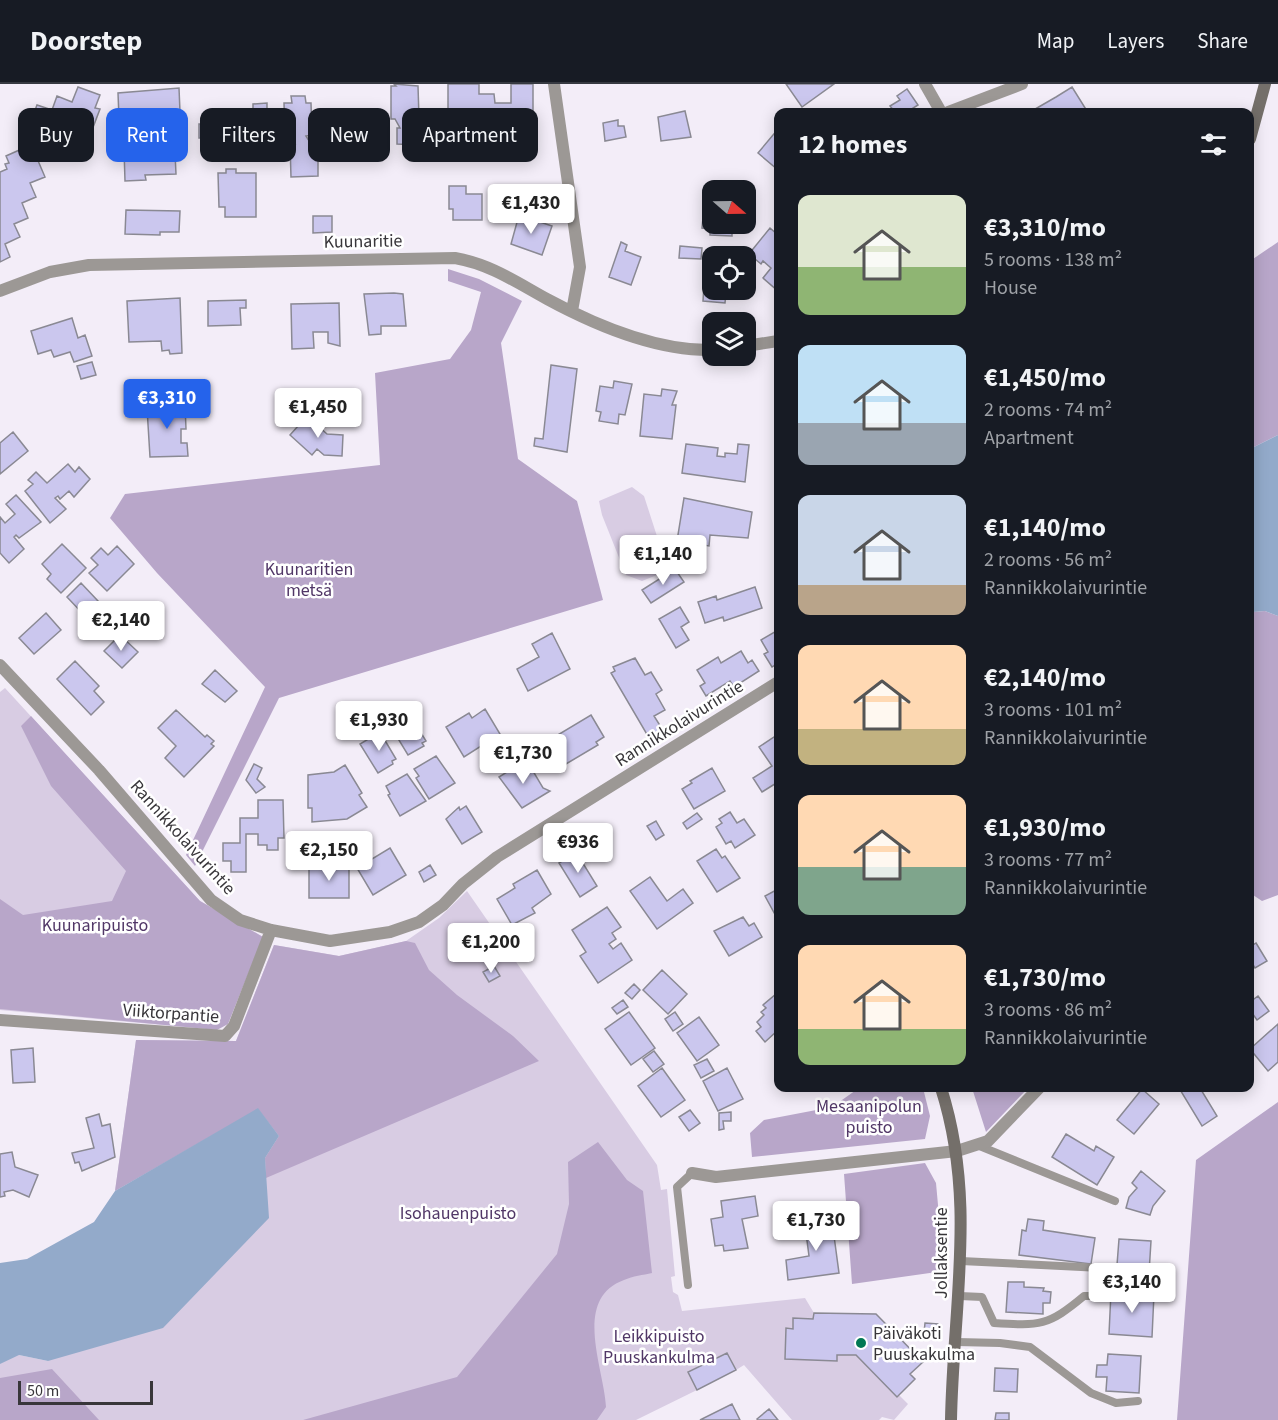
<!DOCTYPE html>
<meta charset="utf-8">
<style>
body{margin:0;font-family:"Source Sans 3",sans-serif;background:#242831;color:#f1f3f6;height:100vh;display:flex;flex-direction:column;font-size:22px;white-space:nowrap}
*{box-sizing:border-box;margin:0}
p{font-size:20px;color:#9ea1a6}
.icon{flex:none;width:33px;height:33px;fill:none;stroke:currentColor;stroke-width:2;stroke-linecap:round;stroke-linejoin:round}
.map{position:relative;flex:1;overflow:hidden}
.details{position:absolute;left:774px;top:24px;width:480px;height:984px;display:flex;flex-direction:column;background:#171b24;border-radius:12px;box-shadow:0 3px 15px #0003}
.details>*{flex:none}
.hud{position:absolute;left:18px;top:24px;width:570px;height:54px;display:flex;gap:12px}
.needle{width:39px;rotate:110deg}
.buttons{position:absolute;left:702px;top:96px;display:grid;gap:12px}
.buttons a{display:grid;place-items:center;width:54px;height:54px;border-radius:12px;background:#171b24;box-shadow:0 3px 15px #0003;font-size:30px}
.scale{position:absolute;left:18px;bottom:15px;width:135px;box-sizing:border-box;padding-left:6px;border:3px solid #38363a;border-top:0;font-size:16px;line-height:21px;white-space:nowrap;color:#38363a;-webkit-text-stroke:4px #fff;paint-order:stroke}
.price{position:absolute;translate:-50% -51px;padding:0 14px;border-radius:6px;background:#fff;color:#222;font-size:20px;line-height:39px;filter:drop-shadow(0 2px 3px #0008)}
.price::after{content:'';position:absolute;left:50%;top:36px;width:18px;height:14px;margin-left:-9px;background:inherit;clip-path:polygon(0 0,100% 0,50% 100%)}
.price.selected{background:#2563eb;color:#fff}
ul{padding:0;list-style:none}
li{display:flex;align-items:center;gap:18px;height:150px;padding:0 24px}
li span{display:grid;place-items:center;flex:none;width:168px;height:120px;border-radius:12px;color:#555}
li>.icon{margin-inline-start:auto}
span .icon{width:72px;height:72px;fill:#fffc;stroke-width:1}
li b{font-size:26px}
h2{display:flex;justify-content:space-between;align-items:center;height:72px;padding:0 24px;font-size:26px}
.pill{padding:0 21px;border-radius:12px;background:#171b24;box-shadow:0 3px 15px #0003;font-size:21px;line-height:54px}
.pill.selected{background:#2563eb;color:#fff}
header{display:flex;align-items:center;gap:36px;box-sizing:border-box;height:84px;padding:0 30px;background:#171b24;border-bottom:2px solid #363941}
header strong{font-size:28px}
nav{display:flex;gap:33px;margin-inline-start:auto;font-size:21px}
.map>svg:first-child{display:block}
.green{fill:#d8cce3}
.forest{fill:#b8a6c9}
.water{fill:#93aaca}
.building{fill:#cbc7ee;stroke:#8a8993;stroke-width:1.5}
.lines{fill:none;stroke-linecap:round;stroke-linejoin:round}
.service{stroke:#9c9895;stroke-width:8}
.minor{stroke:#9c9895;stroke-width:12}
.secondary{stroke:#746f6a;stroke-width:12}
.poi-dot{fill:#017854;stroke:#fff;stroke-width:2}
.labels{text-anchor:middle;stroke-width:5;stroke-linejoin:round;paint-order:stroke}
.street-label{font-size:18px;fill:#38363a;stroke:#fff}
.park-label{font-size:18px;fill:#513767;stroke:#fff}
.poi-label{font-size:18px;fill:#38363a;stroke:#fff;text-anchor:start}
</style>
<header>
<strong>Doorstep</strong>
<nav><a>Map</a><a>Layers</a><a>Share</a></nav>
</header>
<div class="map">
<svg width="1278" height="1336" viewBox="0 0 1278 1336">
<rect width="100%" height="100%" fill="#f3edf8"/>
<path class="green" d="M632 403 644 412 665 477 662 489 642 497 626 491 602 431 599 417Z
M5 604 200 817 263 853 217 946 0 926V608Z
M467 807 657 1081 661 1106 667 1105 675 1192 671 1193 673 1208 678 1211 682 1227 805 1214 814 1229 813 1235 793 1234V1245L786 1244 785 1275 837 1277V1271H856L897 1313 899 1311 908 1320 894 1336 882 1333 879 1336H792L744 1281 736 1286 727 1269 689 1288 697 1306 636 1336H0V1272L19 1271 48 1277 191 1064 115 1107 136 956 236 957 274 861 339 872 406 857 439 834Z"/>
<path class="forest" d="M1278 158V351L1250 365V177Z
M448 185 479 195 522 217 501 259 518 375 577 417 603 516 279 614 195 782 186 771 265 603 157 489 110 434 125 410 380 381 375 289 450 275 471 246 481 208 448 197Z
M1265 527 1278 532V811L1262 817 1250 809V532L1253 528Z
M31 632 200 817 263 853 228 940 217 946 0 925V815L23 831 112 817 126 787 51 702 21 642Z
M406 857 415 859 429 886 457 911 513 952 539 977 266 1094 265 1074 279 1052 258 1025 115 1107 136 956 236 957 274 861 339 872Z
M859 1004H923L930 1032 925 1055 752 1073 750 1049 764 1036 832 1023Z
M972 1004H1028L986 1048Z
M1278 1018V1336H1177L1196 1076Z
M598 1058 627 1096 643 1107 652 1189C643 1191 633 1192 624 1196 572 1215 604 1284 606 1323L597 1336H303L457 1293 557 1170 569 1120 568 1078Z
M925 1079 936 1099 944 1187 852 1200 844 1090Z
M52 1285 99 1336H0V1294Z"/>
<path class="water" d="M1278 351V532L1265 527 1253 528 1250 532V365Z
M258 1024 279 1052 265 1074 269 1134 163 1244 48 1277 19 1271 0 1280V1179L27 1175 94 1138 115 1107Z"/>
<path class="building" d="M394 0 418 2 419 34 413 35 417 43H425V61L397 60V44H400L395 35H391V2H396Z
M448 0H479V10H494L495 19H511V0H533V45H512V41H487V33H470V38H448Z
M786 0H834L802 23Z
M78 3 100 11 95 24 100 25 92 46 77 41 72 54 56 48 51 63 25 53 37 21 52 26 57 12 72 18Z
M1072 3 1087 27 1030 28 1056 13Z
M179 4 180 28H158L159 33 119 34 118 9Z
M907 5 918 21 907 28H895L890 22 900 16 897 12Z
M291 12H305L306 19H311L312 51 306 52 311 60H318V92L291 93 290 60H295L290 52H285L284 19H292Z
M267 19V44H253V20Z
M685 27 691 53 661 57 658 33Z
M246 32 247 60 218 63V61H205V54H199V40H205V33Z
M618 36V42H624L626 53 605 57 603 39Z
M778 45V86L758 69Z
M26 63 31 74 36 72 45 93 30 99 36 113 22 119 28 134 14 140 20 153 5 160 10 173 0 178V88L7 85 5 80 9 79 6 72Z
M124 65H152V70L175 69 176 90 145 91 146 96 125 97Z
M226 85H236V89H256V133H225V123H219L218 89H226Z
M449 102H466V110H482V136H453V125H449Z
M705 102 734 104V106H712V140H732V152L710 151V145L702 144 703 134 711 135 712 116 704 115Z
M126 126 180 127 179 148H160V151L125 150Z
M519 131 552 142 542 171 511 160Z
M313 132H332V148L313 149Z
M770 144 778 151V207L763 194 771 184 763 177 761 180 749 170Z
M621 158 627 161 625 167 641 173 631 201 609 193Z
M680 162 702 164 701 175 679 174Z
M705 185 712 186V206L726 208 725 219 703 217Z
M394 209 403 210 406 242H381V250L369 251 364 210Z
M180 214 182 269 170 270 169 266 162 267 161 257 129 258 127 217Z
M246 216V224H240L241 241 208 242V217Z
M339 219 340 262 328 259V248H313L314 264 292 265 291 220Z
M72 234 78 254 85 251 92 272 74 278 70 268 54 273 51 266 38 270 31 247Z
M92 278 96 291 81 295 77 282Z
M551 281 577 285 567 368 534 362 535 354 543 355Z
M614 297 632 300 625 331 619 330 618 340 599 337 601 328 596 327 600 302 613 304Z
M662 305 677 307 672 321H676L672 355 640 352 644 310 661 312Z
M157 317 185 320 186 345H181V359H187L188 372 150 373 147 324H157Z
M307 332 327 350 343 351 342 372 324 371 317 365 312 371 290 351Z
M13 348 28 367 0 390V359Z
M686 360 718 364 717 372 725 373V369L737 370 738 360 749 361 745 398 682 389Z
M68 380 75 388 79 383 90 395 74 413 69 407 60 415 58 412 55 414 66 425 50 439 25 407 33 400 28 396 36 388 47 399Z
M16 411 41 438 19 454 16 451 14 453 24 465 9 479 0 469V433L5 439 15 430 6 420Z
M684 414 752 428 748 454 710 451 709 462 677 457Z
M62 460 86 484 61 509 47 495 51 490 42 480Z
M117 462 134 480 107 507 89 489 98 481 91 474 101 464 108 471Z
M675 485 684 498 651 519 642 506Z
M81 499 98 517 84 531 67 513Z
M755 503 762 524 724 537 723 533 705 539 698 518 716 512 717 516Z
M680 523 689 538 681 543 689 556 676 564 659 535Z
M46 529 61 546 34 570 19 554Z
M778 546V579L772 583 764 570 768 568 761 556Z
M552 549 570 585 528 607 517 585 539 573 532 560Z
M120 551 138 568 122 584 104 567Z
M741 567 748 579 752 576 759 587 734 603 730 597 706 612 700 602 705 599 697 586 718 573 721 579Z
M635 574 645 591 651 588 662 606 656 610 665 626 654 632 666 651 652 659 611 589 615 587 613 583Z
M75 577 99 602 94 607 104 618 91 631 57 595Z
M215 586 237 607 225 618 202 600Z
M485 625 500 650 464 673 446 643 469 629 472 634Z
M176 626 205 653 207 651 214 657 211 660 214 662 184 693 165 674 176 662 158 644Z
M410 631 426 657 422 659 424 662 408 671 391 643Z
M591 631 604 653 596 658 598 661 566 680 551 655Z
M380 648 396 675 392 677 393 680 378 689 360 660Z
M774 653 778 659V698L762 708 753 694 772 682 759 663Z
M436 672 455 699 429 715 416 694 419 692 414 685Z
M254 680 262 684 257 695 265 703 256 709 246 696Z
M520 680 530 682 543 704 550 707 522 724 499 693Z
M345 681 362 709 359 711 367 723 347 735 312 738V724H308V691L334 688Z
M712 684 725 707 694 725 682 705 692 699 690 697Z
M407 690 426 717 400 732 388 711 390 710 386 702Z
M258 716H283L284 754H278V766H267V761H258V750H246V788H231V777H223V759H240V734H258Z
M466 722 482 748 462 760 446 735 459 723 460 726Z
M730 728 737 739 744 735 755 751 735 764 731 757 726 760 716 743 722 739 719 735Z
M697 729 702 735 687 745 683 739Z
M656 737 664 751 656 756 647 742Z
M390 764 406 791 373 811 357 784Z
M716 765 722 774 725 772 740 794 717 808 697 777Z
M576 768 597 802 580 813 559 779Z
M309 781H349V814H309Z
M430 781 436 791 424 798 419 788Z
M537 786 551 810 532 824 535 829 512 841 497 815 515 804 513 800Z
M650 793 667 817 683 805 693 819 657 845 630 807Z
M778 805V836L765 812Z
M607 823 621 843 612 849 616 855 609 860 613 865 621 859 632 876 598 899 580 872 586 868 572 846Z
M743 833 749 842 754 839 762 853 729 872 714 847Z
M1256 859 1267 877 1255 884 1250 875V863Z
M494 882 500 892 489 898 483 888Z
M662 886 687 910 668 930 643 906Z
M634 900 640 906 632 915 625 909Z
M776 910 778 935 775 938 778 946 765 958 756 947 761 943 757 938 764 931 761 928 766 924 763 921Z
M1258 912 1269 927 1257 936 1250 926V918Z
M623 916 628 923 617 930 612 924Z
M629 928 655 964 631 981 605 945Z
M675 928 683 940 673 947 665 935Z
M699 933 719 961 697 977 677 949Z
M1278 940V978L1268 987 1250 965Z
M33 964 35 998 13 999 11 966Z
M654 967 664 980 653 988 643 975Z
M707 975 714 987 701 994 694 981Z
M662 984 685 1016 661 1033 638 1002Z
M727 984 743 1015 718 1027 703 997Z
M1179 1004H1200L1217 1032 1202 1042Z
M1142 1005 1159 1020 1134 1050 1117 1036Z
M690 1026 700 1039 689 1047 679 1033Z
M731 1028V1037H723L724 1045 719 1046V1029Z
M99 1030 102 1042 110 1040 115 1073 82 1087 79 1078 75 1079 72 1069 94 1064 86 1034Z
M1066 1050 1094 1067 1096 1062 1114 1073 1097 1101 1052 1073Z
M12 1068 15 1083 38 1091 29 1113 13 1106 4 1108 5 1112 0 1113V1070Z
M1141 1087 1165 1107 1153 1122 1150 1131 1126 1124 1129 1113 1137 1104 1132 1099Z
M755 1112 758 1132 742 1135 748 1164 724 1167 723 1161 715 1162 711 1135 723 1133 721 1117Z
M823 1131V1138L832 1137 839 1189 788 1196 786 1176 809 1172 804 1134Z
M1028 1135 1044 1137 1043 1146 1095 1154 1091 1180 1019 1171 1022 1146 1026 1147Z
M1119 1155 1151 1157 1149 1189 1127 1187 1128 1182 1117 1181Z
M1008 1198H1024V1203L1044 1204 1043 1207 1051 1208 1050 1219H1043V1230L1006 1228Z
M1111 1208 1154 1210 1152 1253 1109 1250Z
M814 1229 876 1230 923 1278 910 1290 915 1295 897 1313 856 1271H837V1277L785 1275 786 1244 793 1245V1234L813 1235Z
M925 1239 938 1240 937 1250 924 1249Z
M727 1269 736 1286 697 1306 688 1288Z
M1108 1270 1141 1272 1139 1309 1106 1307 1107 1293H1096L1097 1281H1107Z
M995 1284 1018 1285 1017 1308 994 1307Z
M732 1320 740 1336H700Z
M769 1325 778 1336H758L757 1335Z
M996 1329H1009V1336H995Z"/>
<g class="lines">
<path class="service" d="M977 1061 1115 1117
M961 1177 1101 1184
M688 1201 677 1103 692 1089
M960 1212 982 1213 994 1239C1040 1242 1048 1242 1084 1212H1097
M957 1258 1000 1259 1030 1263 1091 1309 1116 1319 1138 1317"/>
<path class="minor" d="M554 0 580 183 572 227
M925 0 941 28
M948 28 1022 0
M0 207 50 188 89 181 455 174C490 180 516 198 547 215 595 241 657 267 712 266
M746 262 778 257
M0 581 99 686 211 816 240 836 271 846 330 857 390 848 419 838 443 821 463 800 497 773 778 598
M0 936 225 952 234 942 271 846
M692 1089 716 1093 957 1067 988 1057 1039 1004"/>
<path class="secondary" d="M1250 55 1265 0
M941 1004C977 1116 953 1222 951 1336"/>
</g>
<circle class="poi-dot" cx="861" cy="1259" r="6"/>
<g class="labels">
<g class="street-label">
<text transform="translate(363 157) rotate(-1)" y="6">Kuunaritie</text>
<text transform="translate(679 639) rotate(-32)" y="6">Rannikkolaivurintie</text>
<text transform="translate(183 753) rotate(48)" y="6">Rannikkolaivurintie</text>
<text transform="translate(171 929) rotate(4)" y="6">Viiktorpantie</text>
<text transform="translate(941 1169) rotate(-90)" y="6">Jollaksentie</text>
</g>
<g class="park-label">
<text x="309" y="491">Kuunaritien<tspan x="309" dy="21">metsä</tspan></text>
<text x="95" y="847">Kuunaripuisto</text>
<text x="869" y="1028">Mesaanipolun<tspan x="869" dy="21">puisto</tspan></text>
<text x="458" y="1135">Isohauenpuisto</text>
<text x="659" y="1258">Leikkipuisto<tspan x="659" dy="21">Puuskankulma</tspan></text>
</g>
<g class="poi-label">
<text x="873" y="1255">Päiväkoti<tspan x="873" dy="21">Puuskakulma</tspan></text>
</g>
</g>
</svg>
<div class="buttons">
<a><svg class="needle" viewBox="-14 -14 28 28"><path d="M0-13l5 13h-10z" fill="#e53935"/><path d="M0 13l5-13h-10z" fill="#9ea1a6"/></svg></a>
<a><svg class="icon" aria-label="locate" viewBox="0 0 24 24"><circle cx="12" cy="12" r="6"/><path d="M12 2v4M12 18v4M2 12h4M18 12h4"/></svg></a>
<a><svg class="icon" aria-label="layers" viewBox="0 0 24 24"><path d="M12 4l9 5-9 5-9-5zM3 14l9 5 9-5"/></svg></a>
</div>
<div class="scale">50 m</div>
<b class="price" style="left:531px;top:151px">€1,430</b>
<b class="price selected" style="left:167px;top:346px">€3,310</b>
<b class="price" style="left:318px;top:355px">€1,450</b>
<b class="price" style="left:663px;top:502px">€1,140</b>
<b class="price" style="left:121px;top:568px">€2,140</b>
<b class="price" style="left:379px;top:668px">€1,930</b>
<b class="price" style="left:523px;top:701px">€1,730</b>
<b class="price" style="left:578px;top:790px">€936</b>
<b class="price" style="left:329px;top:798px">€2,150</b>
<b class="price" style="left:491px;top:890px">€1,200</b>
<b class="price" style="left:816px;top:1168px">€1,730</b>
<b class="price" style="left:1132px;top:1230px">€3,140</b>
<div class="hud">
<a class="pill">Buy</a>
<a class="pill selected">Rent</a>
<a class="pill">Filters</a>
<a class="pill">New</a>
<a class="pill">Apartment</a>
</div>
<section class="details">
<h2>12 homes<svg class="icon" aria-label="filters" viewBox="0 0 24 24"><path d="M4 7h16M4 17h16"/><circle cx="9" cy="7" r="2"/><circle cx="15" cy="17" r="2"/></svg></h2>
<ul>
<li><span style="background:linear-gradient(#dfe7d0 60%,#8fb573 0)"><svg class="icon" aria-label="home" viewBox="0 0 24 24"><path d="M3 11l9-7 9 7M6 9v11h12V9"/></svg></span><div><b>€3,310/mo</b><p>5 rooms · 138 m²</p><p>House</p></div></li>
<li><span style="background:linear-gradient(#bfe0f5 65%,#9aa5b1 0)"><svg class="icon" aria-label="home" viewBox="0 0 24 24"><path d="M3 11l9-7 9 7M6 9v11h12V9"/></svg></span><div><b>€1,450/mo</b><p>2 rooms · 74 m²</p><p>Apartment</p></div></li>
<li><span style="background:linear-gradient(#c9d6e8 75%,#b9a48a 0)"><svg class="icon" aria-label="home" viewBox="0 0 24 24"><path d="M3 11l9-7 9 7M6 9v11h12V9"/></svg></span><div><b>€1,140/mo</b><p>2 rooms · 56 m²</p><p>Rannikkolaivurintie</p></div></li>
<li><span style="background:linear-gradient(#ffd9b3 70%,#c2b280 0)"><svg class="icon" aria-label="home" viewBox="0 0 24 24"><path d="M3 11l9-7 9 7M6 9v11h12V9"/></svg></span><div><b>€2,140/mo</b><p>3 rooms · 101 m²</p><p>Rannikkolaivurintie</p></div></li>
<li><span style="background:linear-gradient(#ffd9b3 60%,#7fa58c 0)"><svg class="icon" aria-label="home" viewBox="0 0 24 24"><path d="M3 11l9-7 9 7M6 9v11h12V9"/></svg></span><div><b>€1,930/mo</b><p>3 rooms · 77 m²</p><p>Rannikkolaivurintie</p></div></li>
<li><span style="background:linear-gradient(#ffd9b3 70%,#8fb573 0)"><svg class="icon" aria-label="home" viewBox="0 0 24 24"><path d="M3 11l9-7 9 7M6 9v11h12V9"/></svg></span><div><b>€1,730/mo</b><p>3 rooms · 86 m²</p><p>Rannikkolaivurintie</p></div></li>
</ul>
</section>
</div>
